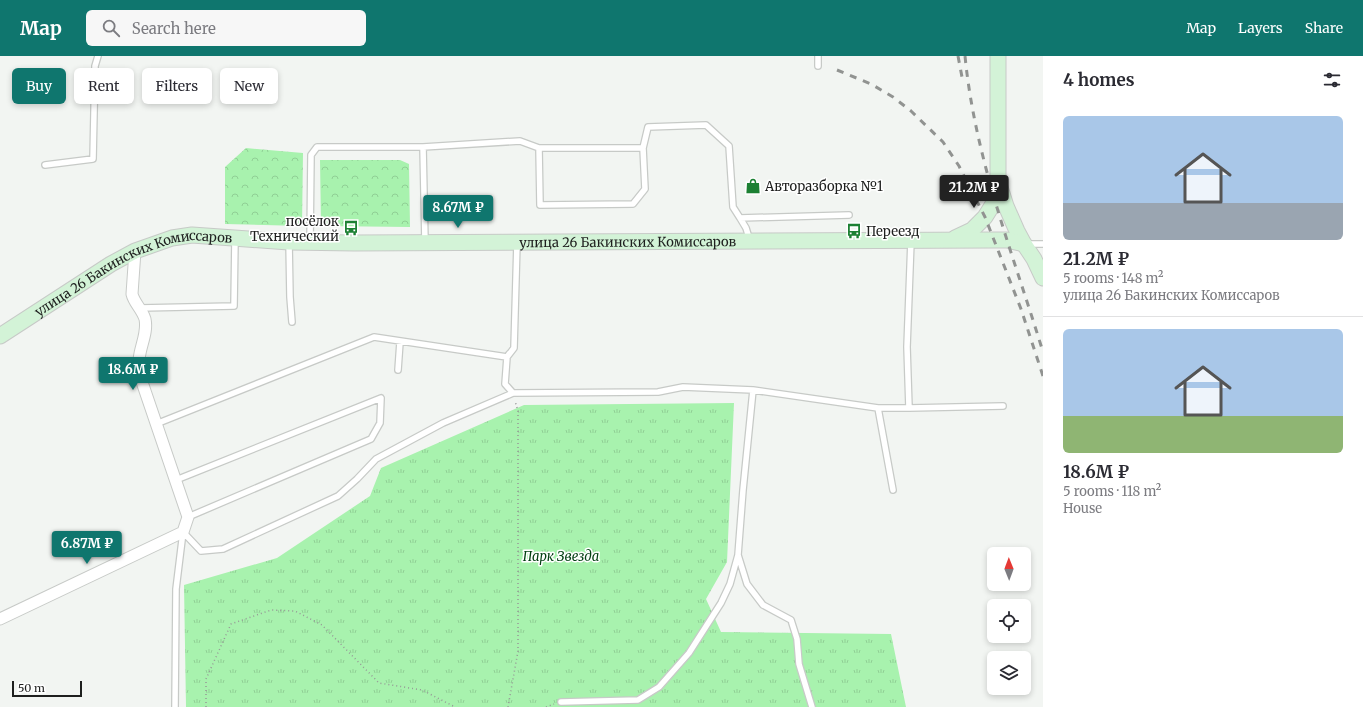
<!DOCTYPE html>
<meta charset="utf-8">
<style>
body{margin:0;font-family:Merriweather,serif;background:#f7f7f7;color:#2b2b33;height:100vh;display:flex;flex-direction:column;font-size:15px;white-space:nowrap}
*{box-sizing:border-box;margin:0}
p{font-size:13px;color:#7c7c81}
.icon{flex:none;width:22px;height:22px;fill:none;stroke:currentColor;stroke-width:2;stroke-linecap:round;stroke-linejoin:round}
.map{position:relative;flex:1;overflow:hidden}
.details{display:flex;flex-direction:column;background:#fff;width:320px}
.details>*{flex:none}
.hud{position:absolute;left:12px;top:12px;width:380px;height:36px;display:flex;gap:8px}
.needle{width:26px;rotate:359deg}
.buttons{position:absolute;left:987px;top:491px;display:grid;gap:8px}
.buttons a{display:grid;place-items:center;width:44px;height:44px;border-radius:6px;background:#fff;box-shadow:0 2px 6px #0003;font-size:20px}
.scale{position:absolute;left:12px;bottom:10px;width:70px;box-sizing:border-box;padding-left:4px;border:2px solid #1e1f1e;border-top:0;font-size:11px;line-height:14px;white-space:nowrap;color:#1e1f1e;-webkit-text-stroke:3px #fff;paint-order:stroke}
.price{position:absolute;translate:-50% -34px;padding:0 9px;border-radius:4px;background:#0f766e;color:#fff;font-size:13px;line-height:26px;filter:drop-shadow(0 1px 2px #0008)}
.price::after{content:'';position:absolute;left:50%;top:24px;width:12px;height:9px;margin-left:-6px;background:inherit;clip-path:polygon(0 0,100% 0,50% 100%)}
.price.active{background:#222;color:#fff}
ul{padding:0;list-style:none}
li{display:grid;align-content:center;gap:8px;height:212px;padding:0 20px}
li+li{border-top:1px solid #e1e1e2}
li span{display:grid;place-items:center;height:124px;border-radius:6px;color:#555}
li>.icon{margin-inline-start:auto}
span .icon{width:72px;height:72px;fill:#fffc;stroke-width:1}
li b{font-size:17px}
h2{display:flex;justify-content:space-between;align-items:center;height:48px;padding:0 20px;font-size:17px}
.chip{padding:0 14px;border-radius:6px;background:#fff;box-shadow:0 2px 6px #0003;font-size:14px;line-height:36px}
.chip.active{background:#0f766e;color:#fff}
header{display:flex;align-items:center;gap:24px;box-sizing:border-box;height:56px;padding:0 20px;background:#0f766e;color:#fff}
header strong{font-size:19px}
nav{display:flex;gap:22px;margin-inline-start:auto;font-size:14px}
.search{width:280px;height:36px;background:#f7f7f7;display:flex;align-items:center;gap:10px;box-sizing:border-box;padding:0 14px;border-radius:6px;color:#7c7c81;font-size:15px}
main{display:flex;flex:1;min-height:0}
.map>svg:first-child{display:block}
.forest{fill:url(#forest-crowns)}
.park{fill:url(#park-tufts)}
.lines{fill:none;stroke-linecap:round;stroke-linejoin:round}
.service-casing{stroke:#c7cac7;stroke-width:8}
.minor-casing{stroke:#c7cac7;stroke-width:13}
.secondary-casing{stroke:#c7cac7;stroke-width:17}
.path{stroke:#969896;stroke-width:1.5;stroke-dasharray:1 3;stroke-linecap:butt}
.service{stroke:#fff;stroke-width:5.5}
.minor{stroke:#fff;stroke-width:11}
.secondary{stroke:#d3f3d7;stroke-width:15}
.rail{stroke:#919391;stroke-width:3;stroke-dasharray:7 7;stroke-linecap:butt}
.labels{text-anchor:middle;stroke-width:3;stroke-linejoin:round;paint-order:stroke}
.poi-label{font-size:13px;fill:#1e1f1e;stroke:#fff;text-anchor:start}
.street-label{font-size:13px;fill:#1e1f1e;stroke:#fff}
.park-label{font-size:13px;font-style:italic;fill:#054114;stroke:#fff}
</style>
<header>
<strong>Map</strong>
<div class="search"><svg class="icon" aria-label="search" viewBox="0 0 24 24"><circle cx="10" cy="10" r="6"/><path d="M15 15l6 6"/></svg>Search here</div>
<nav><a>Map</a><a>Layers</a><a>Share</a></nav>
</header>
<main>
<div class="map">
<svg width="1043" height="651" viewBox="0 0 1043 651">
<defs>
<pattern id="forest-crowns" width="20" height="18" patternUnits="userSpaceOnUse"><rect width="20" height="18" fill="#a8f2ae"/><path d="M2 6a3 3 0 1 1 6 0M12 15a3 3 0 1 1 6 0" fill="none" stroke="#90cf95"/></pattern>
<pattern id="park-tufts" width="24" height="20" patternUnits="userSpaceOnUse"><rect width="24" height="20" fill="#a8f2ae"/><path d="M3 7l-1-3M5 7V3M7 7l1-3M15 17l-1-3M17 17v-4M19 17l1-3" fill="none" stroke="#90cf95"/></pattern>
</defs>
<rect width="100%" height="100%" fill="#f2f5f2"/>
<path class="forest" d="M246 92 303 97 302 170 225 168V111Z
M320 104H400L409 108 410 171 321 170Z"/>
<path class="park" d="M734 347 727 506 706 543 721 576 891 578 906 651H186L184 529 277 502 370 440 381 412 524 349Z"/>
<g class="lines">
<g class="service-casing">
<path id="service" d="M818 10V0
M423 91 425 186
M539 92 540 149 633 148 645 133 643 92 648 71 706 69 729 90 733 151 740 162 849 159
M45 109 93 103 95 10 98 0
M740 162 746 172 750 185
M289 186 290 241 292 266
M310 186 311 99 317 91H423L520 85 539 92H643
M1025 188H1043
M140 252 234 250 235 183
M509 298 507 301 505 328 513 337
M398 314 400 286
M878 352 893 434
M909 352 1003 350
M156 368 374 281 507 301 514 292 517 187
M176 424 381 342 380 367 371 383 188 461
M183 476 201 495 223 493 338 440 357 423 376 403 443 367 513 337 658 336 683 331 753 334
M738 499 747 528 763 549 791 564 797 583 799 608 812 651
M561 646 638 644 659 631 689 597 721 547 730 528 738 499 743 434 753 334 878 352H909L907 291 911 185
M175 651 176 533 183 476"/>
</g>
<g class="minor-casing">
<path id="minor" d="M0 563 183 476 188 461 142 326C141 319 138 311 139 304 140 290 148 277 145 263 142 253 134 247 132 238L135 195"/>
</g>
<g class="secondary-casing">
<g id="secondary">
<path d="M999 128 1006 150 1017 175 1024 188 1034 203 1043 222"/>
<path d="M955 182 972 174 985 161 995 145 998 121V0"/>
<path id="s1" d="M0 280 111 208 135 195 172 182 192 179 289 186 354 187 994 184H1007L1024 188"/>
</g>
</g>
<path class="path" d="M206 651V623L231 568 271 554 295 555 322 569 379 627 422 634 455 651
M508 651 518 595V355L515 345
M546 651 554 648"/>
<use href="#service" class="service"/>
<use href="#minor" class="minor"/>
<use href="#secondary" class="secondary"/>
<path class="rail" d="M958 0 962 21
M965 0C975 103 1013 198 1043 296
M837 14 871 28 893 41 911 55 943 86 959 110 985 161 1021 253 1043 320"/>
</g>
<defs>
<g id="shop-bare" transform="scale(1.2)"><path d="M-5-2.5h2.3a2.7 3.5 0 0 1 5.4 0H5L5.5 6h-11ZM-1.5-2.5h3a1.5 2.3 0 0 0-3 0Z" fill="#1c8033" stroke="#fff" stroke-width="2.5" paint-order="stroke"/></g>
<g id="bus-bare" transform="scale(1.2)"><path d="M-5-6H5V4H4V6H2V4H-2V6H-4V4H-5ZM-3.5-4V0h7V-4ZM-3.5 1.2v1.5H-2V1.2ZM2 1.2v1.5H3.5V1.2Z" fill="#1c8033" stroke="#fff" stroke-width="2.5" paint-order="stroke"/></g>
</defs>
<g fill-rule="evenodd">
<use href="#shop-bare" x="753" y="130"/>
<use href="#bus-bare" x="351" y="172"/>
<use href="#bus-bare" x="854" y="175"/>
</g>
<g class="labels">
<g class="poi-label">
<text x="765" y="135">Авторазборка №1</text>
<text x="339" y="170" text-anchor="end">посёлок<tspan x="339" dy="15">Технический</tspan></text>
<text x="866" y="180">Переезд</text>
</g>
<g class="street-label">
<text dy="5" stroke="none"><textPath href="#s1" startOffset="655">улица 26 Бакинских Комиссаров</textPath></text>
<text dy="5" stroke="none"><textPath href="#s1" startOffset="151">улица 26 Бакинских Комиссаров</textPath></text>
</g>
<g class="park-label">
<text x="561" y="505">Парк Звезда</text>
</g>
</g>
</svg>
<div class="buttons">
<a><svg class="needle" viewBox="-14 -14 28 28"><path d="M0-13l5 13h-10z" fill="#e53935"/><path d="M0 13l5-13h-10z" fill="#7c7c81"/></svg></a>
<a><svg class="icon" aria-label="locate" viewBox="0 0 24 24"><circle cx="12" cy="12" r="6"/><path d="M12 2v4M12 18v4M2 12h4M18 12h4"/></svg></a>
<a><svg class="icon" aria-label="layers" viewBox="0 0 24 24"><path d="M12 4l9 5-9 5-9-5zM3 14l9 5 9-5"/></svg></a>
</div>
<div class="scale">50 m</div>
<b class="price active" style="left:974px;top:153px">21.2M ₽</b>
<b class="price" style="left:458px;top:173px">8.67M ₽</b>
<b class="price" style="left:133px;top:335px">18.6M ₽</b>
<b class="price" style="left:87px;top:509px">6.87M ₽</b>
<div class="hud">
<a class="chip active">Buy</a>
<a class="chip">Rent</a>
<a class="chip">Filters</a>
<a class="chip">New</a>
</div>
</div>
<section class="details">
<h2>4 homes<svg class="icon" aria-label="filters" viewBox="0 0 24 24"><path d="M4 7h16M4 17h16"/><circle cx="9" cy="7" r="2"/><circle cx="15" cy="17" r="2"/></svg></h2>
<ul>
<li><span style="background:linear-gradient(#a9c7e8 70%,#9aa5b1 0)"><svg class="icon" aria-label="home" viewBox="0 0 24 24"><path d="M3 11l9-7 9 7M6 9v11h12V9"/></svg></span><div><b>21.2M ₽</b><p>5 rooms · 148 m²</p><p>улица 26 Бакинских Комиссаров</p></div></li>
<li><span style="background:linear-gradient(#a9c7e8 70%,#8fb573 0)"><svg class="icon" aria-label="home" viewBox="0 0 24 24"><path d="M3 11l9-7 9 7M6 9v11h12V9"/></svg></span><div><b>18.6M ₽</b><p>5 rooms · 118 m²</p><p>House</p></div></li>
</ul>
</section>
</main>
